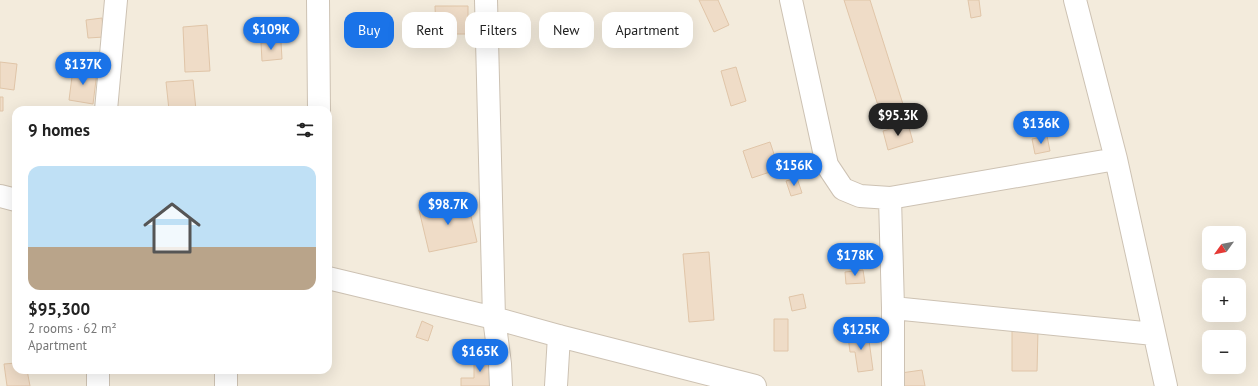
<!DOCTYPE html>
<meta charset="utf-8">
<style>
body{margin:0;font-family:"PT Sans",sans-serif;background:#f6f6f6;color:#222;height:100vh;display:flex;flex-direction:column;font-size:15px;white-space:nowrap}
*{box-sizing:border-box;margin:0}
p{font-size:13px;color:#767676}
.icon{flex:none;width:22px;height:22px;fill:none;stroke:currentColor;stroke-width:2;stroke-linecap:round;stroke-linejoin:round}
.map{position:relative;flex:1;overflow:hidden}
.panel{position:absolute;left:12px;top:106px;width:320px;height:268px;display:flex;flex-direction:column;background:#fff;border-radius:12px;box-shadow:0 4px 16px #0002}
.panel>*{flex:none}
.top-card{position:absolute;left:344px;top:12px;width:380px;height:36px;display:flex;gap:8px}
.needle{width:26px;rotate:237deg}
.fabs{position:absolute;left:1202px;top:226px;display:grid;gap:8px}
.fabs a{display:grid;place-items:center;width:44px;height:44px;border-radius:8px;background:#fff;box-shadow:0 4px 16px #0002;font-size:20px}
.price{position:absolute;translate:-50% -34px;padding:0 9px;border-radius:14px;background:#1a73e8;color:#fff;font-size:13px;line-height:26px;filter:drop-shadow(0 1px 2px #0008)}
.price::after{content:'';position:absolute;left:50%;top:24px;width:12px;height:9px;margin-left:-6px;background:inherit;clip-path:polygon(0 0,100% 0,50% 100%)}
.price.current{background:#222;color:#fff}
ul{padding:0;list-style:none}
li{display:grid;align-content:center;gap:8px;height:212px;padding:0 16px}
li+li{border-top:1px solid #e0e0e0}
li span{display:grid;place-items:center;height:124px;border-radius:12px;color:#555}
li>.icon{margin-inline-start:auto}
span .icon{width:72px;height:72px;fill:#fffc;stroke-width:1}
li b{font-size:17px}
h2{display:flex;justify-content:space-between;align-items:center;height:48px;padding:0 16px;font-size:17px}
.pill{padding:0 14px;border-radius:12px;background:#fff;box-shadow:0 4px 16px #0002;font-size:14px;line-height:36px}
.pill.current{background:#1a73e8;color:#fff}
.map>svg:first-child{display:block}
.residential{fill:#f3ebdc;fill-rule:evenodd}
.building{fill:#efdcc7;stroke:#e0c5a8}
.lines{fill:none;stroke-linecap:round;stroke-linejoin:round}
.street-casing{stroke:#cdc2b3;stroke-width:24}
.street{stroke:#fff;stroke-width:22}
</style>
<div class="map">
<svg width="1258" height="386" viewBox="0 0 1258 386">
<rect width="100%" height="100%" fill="#fbf8ed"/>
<path class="residential" d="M0 0H1258V386H0ZM16 110H328V370H16ZM1209 233H1239V263H1209ZM1209 285H1239V315H1209ZM1209 337H1239V367H1209Z"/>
<path class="building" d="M699 0H718L729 25 714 32Z
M844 0H870L908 120 885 127Z
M968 0H979L981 16 971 18Z
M435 6H468V34H436Z
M102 18 104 37 88 38 86 20Z
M207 25 210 71 185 72 183 27Z
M281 42 282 59 262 61 261 43Z
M0 62 17 64 14 90 0 88Z
M736 67 746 101 731 106 721 71Z
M73 69 97 72 93 104 69 100Z
M193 80 196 110H169L166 82Z
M0 97H3V111H0Z
M908 124 913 142 888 150 883 131Z
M1047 136 1050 151 1035 154 1032 139Z
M770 142 779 169 752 178 743 151Z
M797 178 802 193 791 196 786 181Z
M467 199 477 242 429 252 419 210Z
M709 252 714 320 689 322 683 254Z
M863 270 865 283 846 284 845 272Z
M803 294 806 308 792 311 789 297Z
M774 319H788V351H774Z
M422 321 433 326 428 341 416 337Z
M1012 330H1038L1037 371H1012Z
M868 333 873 370 858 372 855 352H850L848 336Z
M474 357H491V386H461V378H474Z
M16 363V370H27L30 386H7L4 364Z
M922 370 925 386H903L901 373Z"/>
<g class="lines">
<g class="street-casing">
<path id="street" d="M318 0 319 110
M486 0 494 318 500 364 501 386
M791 0 827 165 843 189 860 196 890 198 1116 159
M1075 0 1116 159 1166 386
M106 110 116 0
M0 196 16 200
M890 198 893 308V386
M328 278 494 318 559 336 755 386
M893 308 1154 334
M98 370V386
M226 370V386
M556 386 559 336"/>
</g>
<use href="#street" class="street"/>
</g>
</svg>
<div class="fabs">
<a><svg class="needle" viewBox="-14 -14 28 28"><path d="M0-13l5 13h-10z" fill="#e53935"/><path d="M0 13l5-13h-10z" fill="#767676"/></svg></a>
<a>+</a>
<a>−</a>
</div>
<b class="price" style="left:271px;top:51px">$109K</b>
<b class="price" style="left:83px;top:86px">$137K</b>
<b class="price current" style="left:898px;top:137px">$95.3K</b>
<b class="price" style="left:1041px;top:145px">$136K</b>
<b class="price" style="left:794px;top:187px">$156K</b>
<b class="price" style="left:448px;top:226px">$98.7K</b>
<b class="price" style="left:855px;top:277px">$178K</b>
<b class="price" style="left:861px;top:351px">$125K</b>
<b class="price" style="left:480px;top:373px">$165K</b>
<div class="top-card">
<a class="pill current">Buy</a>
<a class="pill">Rent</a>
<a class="pill">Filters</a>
<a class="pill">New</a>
<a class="pill">Apartment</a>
</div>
<section class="panel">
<h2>9 homes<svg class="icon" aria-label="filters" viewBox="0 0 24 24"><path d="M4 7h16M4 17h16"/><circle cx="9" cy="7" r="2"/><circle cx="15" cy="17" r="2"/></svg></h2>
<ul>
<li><span style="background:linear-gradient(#bfe0f5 65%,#b9a48a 0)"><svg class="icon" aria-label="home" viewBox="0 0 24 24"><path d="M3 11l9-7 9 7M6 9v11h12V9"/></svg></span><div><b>$95,300</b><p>2 rooms · 62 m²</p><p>Apartment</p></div></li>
</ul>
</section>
</div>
